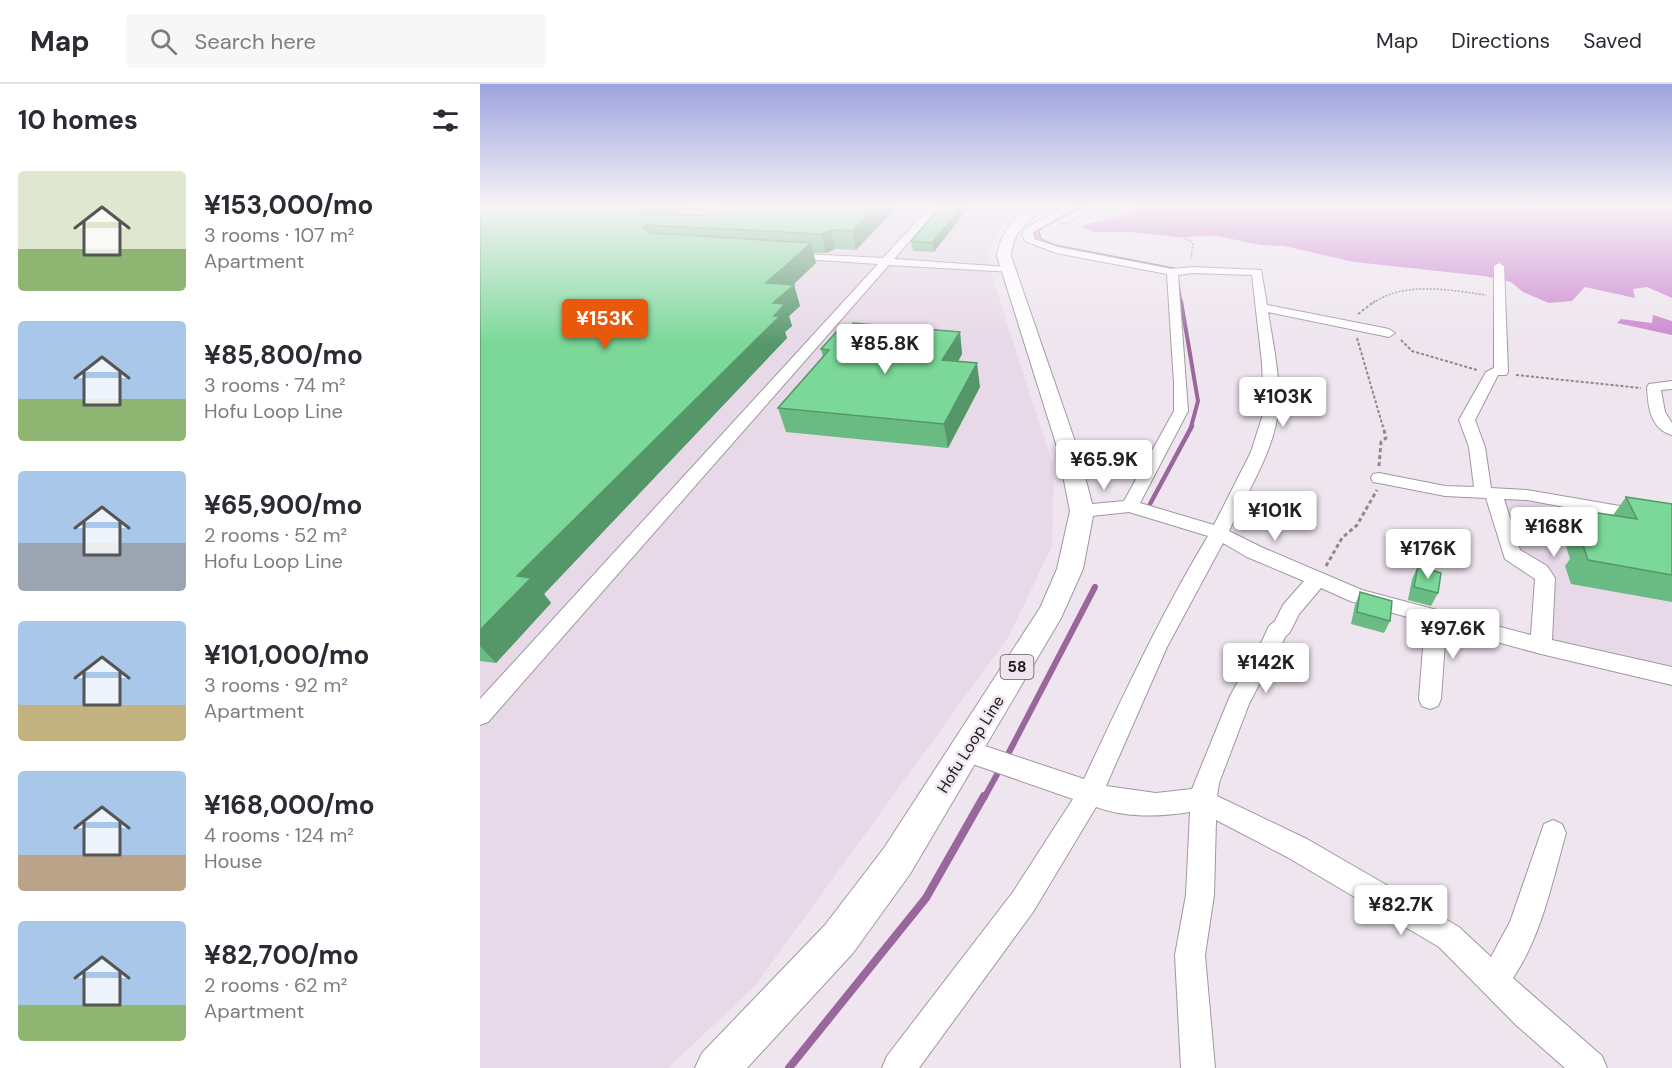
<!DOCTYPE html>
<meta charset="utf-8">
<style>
body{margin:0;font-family:"DM Sans",sans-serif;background:#f7f7f7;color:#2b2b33;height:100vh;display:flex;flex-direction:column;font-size:22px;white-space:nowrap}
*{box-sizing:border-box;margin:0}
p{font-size:20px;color:#7c7c81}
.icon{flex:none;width:33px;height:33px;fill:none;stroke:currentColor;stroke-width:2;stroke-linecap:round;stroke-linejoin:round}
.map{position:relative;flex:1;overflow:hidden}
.side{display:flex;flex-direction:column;background:#fff;width:480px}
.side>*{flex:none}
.price{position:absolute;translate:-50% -51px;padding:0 14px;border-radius:6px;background:#fff;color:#222;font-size:20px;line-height:39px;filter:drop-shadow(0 2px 3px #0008)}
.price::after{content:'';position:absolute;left:50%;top:36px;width:18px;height:14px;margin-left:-9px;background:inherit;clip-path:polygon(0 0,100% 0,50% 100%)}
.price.on{background:#ea580c;color:#fff}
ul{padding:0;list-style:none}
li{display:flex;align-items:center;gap:18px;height:150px;padding:0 18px}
li span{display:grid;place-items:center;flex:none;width:168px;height:120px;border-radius:6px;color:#555}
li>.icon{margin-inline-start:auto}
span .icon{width:72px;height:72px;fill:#fffc;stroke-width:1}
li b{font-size:26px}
h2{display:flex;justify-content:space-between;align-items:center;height:72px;padding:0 18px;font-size:26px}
header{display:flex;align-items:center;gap:36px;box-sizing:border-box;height:84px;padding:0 30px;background:#fff;border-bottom:2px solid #e1e1e2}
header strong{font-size:28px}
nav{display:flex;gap:33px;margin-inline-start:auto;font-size:21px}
.search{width:420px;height:54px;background:#f7f7f7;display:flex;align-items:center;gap:15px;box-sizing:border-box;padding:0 21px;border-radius:6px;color:#7c7c81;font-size:22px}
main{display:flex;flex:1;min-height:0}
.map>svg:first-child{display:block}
.built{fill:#e7d9e8}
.forest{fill:#cb86cf}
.water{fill:#ce89d2;stroke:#99679c;stroke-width:1.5}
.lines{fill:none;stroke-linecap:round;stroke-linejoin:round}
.stream-far4{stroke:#99679c;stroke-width:3}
.stream-far3{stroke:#99679c;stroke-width:4}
.stream-far2{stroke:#99679c;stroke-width:4.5}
.stream-far1{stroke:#99679c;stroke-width:6}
.stream{stroke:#99679c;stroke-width:8}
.minor-casing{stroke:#a098a1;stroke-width:2}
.major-casing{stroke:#a098a1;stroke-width:2}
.path-far2{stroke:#8f898f;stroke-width:1.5;stroke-dasharray:2 1.5;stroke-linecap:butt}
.path-far1{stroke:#8f898f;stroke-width:2;stroke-dasharray:3 2;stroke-linecap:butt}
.path{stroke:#8f898f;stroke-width:3;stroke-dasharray:4 3;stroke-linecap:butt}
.minor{fill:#fff;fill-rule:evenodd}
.major{fill:#fff;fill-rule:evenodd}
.wall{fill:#6aba83}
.shaded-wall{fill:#56976a}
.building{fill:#7bd898;stroke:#56976a;stroke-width:1.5}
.labels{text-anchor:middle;stroke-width:5;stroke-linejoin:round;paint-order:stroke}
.shield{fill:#eee5ee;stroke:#5c565c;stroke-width:1.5}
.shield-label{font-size:15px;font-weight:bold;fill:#1d191d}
.street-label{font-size:16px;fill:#1d191d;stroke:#eee5ee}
</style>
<header>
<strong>Map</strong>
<div class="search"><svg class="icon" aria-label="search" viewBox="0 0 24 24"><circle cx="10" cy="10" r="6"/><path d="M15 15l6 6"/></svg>Search here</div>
<nav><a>Map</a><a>Directions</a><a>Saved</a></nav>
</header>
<main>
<section class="side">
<h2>10 homes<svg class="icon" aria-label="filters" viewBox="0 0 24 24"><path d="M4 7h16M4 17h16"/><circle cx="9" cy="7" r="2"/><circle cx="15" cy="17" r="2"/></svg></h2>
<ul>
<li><span style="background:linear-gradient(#dfe7d0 65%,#8fb573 0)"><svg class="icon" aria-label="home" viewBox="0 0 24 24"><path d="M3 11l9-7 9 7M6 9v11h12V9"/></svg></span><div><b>¥153,000/mo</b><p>3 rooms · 107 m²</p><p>Apartment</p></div></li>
<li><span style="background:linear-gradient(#a9c7e8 65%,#8fb573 0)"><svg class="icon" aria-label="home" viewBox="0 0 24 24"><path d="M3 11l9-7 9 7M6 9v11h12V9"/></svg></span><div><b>¥85,800/mo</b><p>3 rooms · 74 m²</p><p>Hofu Loop Line</p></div></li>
<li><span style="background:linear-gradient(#a9c7e8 60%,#9aa5b1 0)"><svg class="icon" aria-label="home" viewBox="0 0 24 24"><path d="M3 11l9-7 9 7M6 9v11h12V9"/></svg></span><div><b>¥65,900/mo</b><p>2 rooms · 52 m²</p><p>Hofu Loop Line</p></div></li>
<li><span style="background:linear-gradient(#a9c7e8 70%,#c2b280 0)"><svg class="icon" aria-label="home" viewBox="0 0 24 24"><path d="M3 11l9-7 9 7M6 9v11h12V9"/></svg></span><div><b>¥101,000/mo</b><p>3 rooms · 92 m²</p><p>Apartment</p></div></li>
<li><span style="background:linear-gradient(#a9c7e8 70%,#b9a48a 0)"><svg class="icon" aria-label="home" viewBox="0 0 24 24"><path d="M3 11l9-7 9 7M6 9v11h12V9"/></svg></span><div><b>¥168,000/mo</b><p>4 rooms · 124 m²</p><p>House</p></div></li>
<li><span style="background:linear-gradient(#a9c7e8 70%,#8fb573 0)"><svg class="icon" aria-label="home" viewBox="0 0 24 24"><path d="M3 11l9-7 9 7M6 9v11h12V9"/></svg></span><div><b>¥82,700/mo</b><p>2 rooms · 62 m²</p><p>Apartment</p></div></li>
</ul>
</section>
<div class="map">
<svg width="1192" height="984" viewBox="0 0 1192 984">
<rect width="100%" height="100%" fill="#eee5ee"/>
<path class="built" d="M0 122H541L532 127 506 168 515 202 574 384 572 462 529 552 274 903 188 984H0Z
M1019 412 1048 413 1192 439V587L1066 557 1070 485 1035 465Z"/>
<path class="forest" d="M657 122H1184L1192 125V214L1167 203 1153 205 1155 214 1105 203 1092 217 1069 219 1043 208 1031 198 1004 192 874 178 804 162 780 161 737 152 698 153 649 148H613L600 142 648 130Z
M1173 231 1192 237V251L1137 239 1141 235 1172 239Z"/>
<path class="water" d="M599 122H607L563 143 559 147 561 155 575 161 698 185 579 165 556 157 553 147Z"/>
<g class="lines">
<path class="stream-far4" d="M696 186 701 219"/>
<path class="stream-far3" d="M701 217 718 317 711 343"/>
<path class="stream-far2" d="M670 420 712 342"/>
<path class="stream-far1" d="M526 674 615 503
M504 714 520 685"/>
<path class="stream" d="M309 984 446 814 504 712"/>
<g class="minor-casing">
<path id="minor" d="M451 122H461L414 175 528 183 532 184V188L409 181 8 638 0 641V615L398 180 308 174 303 171 304 169 403 174Z
M586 122H598L553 148 554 155 578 163 692 185 713 183 781 186 787 221 909 245 915 249 909 253 788 228C793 260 801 294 798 326 796 363 765 413 749 447L781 463 882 506 1051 551 1055 495 1025 475 1006 414 965 412 899 399 893 398 891 394 893 390 899 389 965 402 994 403 989 363 979 336 1006 288 1014 284V182L1019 179 1024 182 1028 288 1026 291H1018L995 336 1005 363 1011 404 1047 406 1192 431V443L1047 416 1024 415 1040 466 1067 482 1075 494 1072 556 1192 583V601L1061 570 966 544 961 615 958 622 950 625 942 622 939 615 945 538 870 517 841 504 819 530 810 548 805 553 791 585 783 593 769 620 739 699 737 712 827 755 979 843 1011 873 1030 838 1064 740 1073 736 1082 740 1086 749C1072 798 1062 851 1033 894L1122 972 1127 984H1085L1036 941 959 863 807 773 736 736 734 811 725 871 735 984H701L695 871 706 811 710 728C678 733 647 734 616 723L553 828 439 984H402L407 972 533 808 593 715 478 675 475 667 478 659 487 656 604 695C643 612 681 530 728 452L649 428 602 433 596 431 593 427 596 423 602 421 644 417 694 327V299L687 190 576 169 545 157 542 150 546 144ZM713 189 772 191 782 279 784 327 771 368 734 441 660 419 708 327 698 191ZM743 459 767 473 824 497 803 521 795 537 789 542 774 574 767 581 750 612 712 705 676 709 626 702 687 563Z
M610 122H623L585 139 577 137Z
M1192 297V305L1181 306 1185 328 1192 339V351C1170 345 1168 322 1167 303L1169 300Z"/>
</g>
<g class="major-casing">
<path id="major" d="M551 122H565C548 141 534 143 531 172L598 366 614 427 603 485 581 534 430 790 373 869 267 984H215L222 969 345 841 404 764 560 524 577 485 590 427 578 366 517 172C520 149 533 135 551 122Z"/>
</g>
<path class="path-far2" d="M677 136 646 139C668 149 692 145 713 159L711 174
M893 219C924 197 970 206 1006 211"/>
<path class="path-far1" d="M878 230 895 217
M877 254 903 343
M921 256 932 267 997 286
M1036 291 1161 304"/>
<path class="path" d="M899 382 901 358 906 354 903 342
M846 482 862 454 877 441 897 406"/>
<use href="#minor" class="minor"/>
<use href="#major" class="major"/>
</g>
<path class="wall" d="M0 122 226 132 418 122 376 166 355 165 346 169H333L336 179 313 201H314L320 222 309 232 312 242 305 248 307 254 64 510 71 519 16 579 0 577Z
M461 122 454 168 433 167 431 157Z
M367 246 480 248 482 270 478 278 500 303 468 364 306 348 298 324 343 273 341 265Z
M1146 413 1192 420V518L1091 500 1085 482 1090 475 1082 449 1098 426 1133 431Z
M938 482 958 509 951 522 928 516 932 495Z
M880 508 910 537 904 549 871 540 875 521Z"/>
<path class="shaded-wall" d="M170 122H208L175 141H165L173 160 164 144 159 128Z
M397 122H418L376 166 372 147Z
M482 122H490L454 168 452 159Z
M351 146 355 165 346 169 341 150Z
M331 159 336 179 293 220 286 199Z
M314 201 320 222 309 232 312 242 305 248 307 254 64 510 71 519 16 579 0 562V546L37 492 294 232 293 219Z
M480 248 482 270 465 299 462 276Z
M497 279 500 303 468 364 464 340Z"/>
<path class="building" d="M0 122H170L159 128 226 132 242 122H397L372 147 351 146 341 150 165 141 164 144 171 149 331 159 286 199 314 201 293 219 305 220 294 232H300L37 492 51 494 0 546Z
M461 122H482L452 159 431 157Z
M373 239 480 248 462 276 497 279 464 340 298 324 349 266 341 265 359 245 367 246Z
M1146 413 1192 420V491L1108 476 1102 458 1110 459 1098 426 1157 435Z
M938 482 961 489 958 509 934 503Z
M880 508 912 517 910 537 877 528Z"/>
<linearGradient id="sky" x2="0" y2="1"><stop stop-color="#9da3df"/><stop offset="0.47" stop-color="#f7f3f7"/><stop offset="1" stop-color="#f7f3f7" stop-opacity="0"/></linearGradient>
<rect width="1192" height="260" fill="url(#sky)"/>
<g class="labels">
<rect class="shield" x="520.5" y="571" width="33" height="24" rx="4.5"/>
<g class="shield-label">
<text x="537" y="588">58</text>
</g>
<g class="street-label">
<text transform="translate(490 660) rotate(-58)" y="6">Hofu Loop Line</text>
</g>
</g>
</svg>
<b class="price on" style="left:125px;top:266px">¥153K</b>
<b class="price" style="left:405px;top:291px">¥85.8K</b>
<b class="price" style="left:803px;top:344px">¥103K</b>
<b class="price" style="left:624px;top:407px">¥65.9K</b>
<b class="price" style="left:795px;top:458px">¥101K</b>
<b class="price" style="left:1074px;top:474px">¥168K</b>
<b class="price" style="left:948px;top:496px">¥176K</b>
<b class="price" style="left:973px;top:576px">¥97.6K</b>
<b class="price" style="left:786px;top:610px">¥142K</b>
<b class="price" style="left:921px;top:852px">¥82.7K</b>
</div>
</main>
